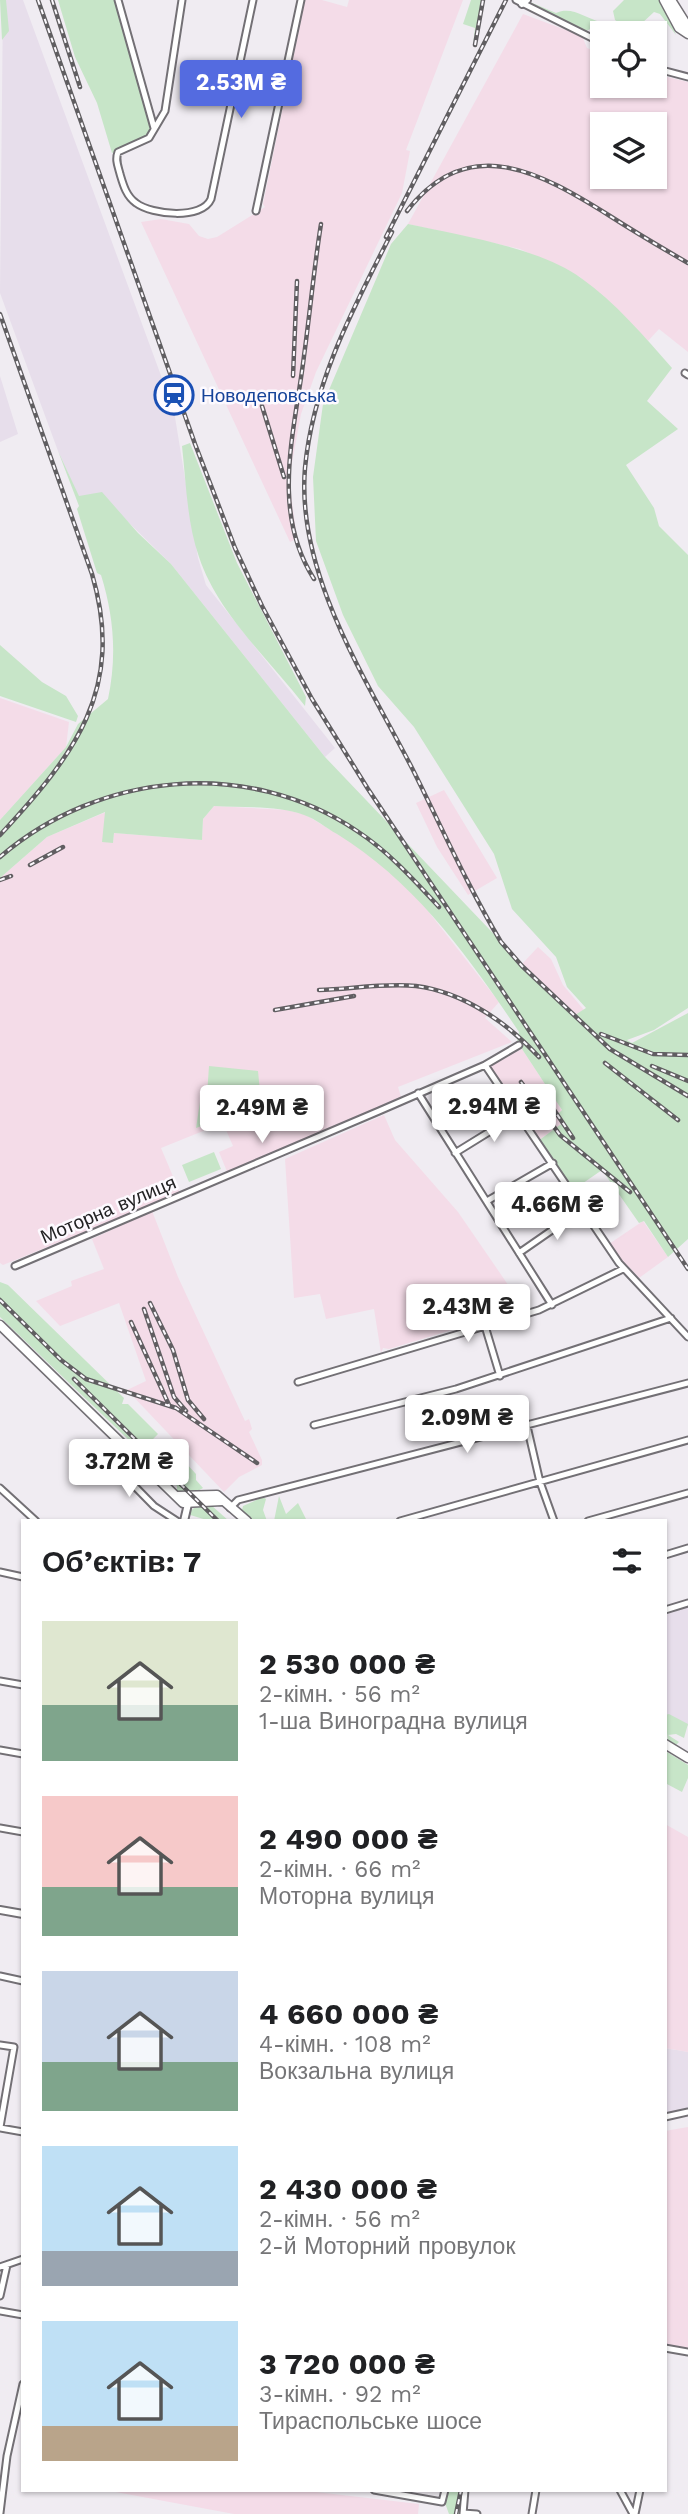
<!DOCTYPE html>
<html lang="uk">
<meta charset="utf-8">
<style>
body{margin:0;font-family:"Work Sans",sans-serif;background:#f2f2f2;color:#202124;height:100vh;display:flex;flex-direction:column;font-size:26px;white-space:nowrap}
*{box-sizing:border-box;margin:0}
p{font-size:23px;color:#757577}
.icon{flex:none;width:38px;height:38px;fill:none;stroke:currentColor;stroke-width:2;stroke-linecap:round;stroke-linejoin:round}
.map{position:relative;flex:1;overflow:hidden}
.details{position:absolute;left:21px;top:1519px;width:646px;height:973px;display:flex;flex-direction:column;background:#fff;border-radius:0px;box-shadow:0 2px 5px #0004}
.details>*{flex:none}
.fabs{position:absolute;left:590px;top:21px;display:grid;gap:14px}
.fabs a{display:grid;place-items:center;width:77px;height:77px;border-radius:0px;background:#fff;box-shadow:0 2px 5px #0004;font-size:35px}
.price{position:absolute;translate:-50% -60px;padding:0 16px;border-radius:7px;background:#fff;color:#222;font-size:23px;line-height:46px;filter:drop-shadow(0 2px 4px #0008)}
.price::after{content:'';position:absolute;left:50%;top:42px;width:21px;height:16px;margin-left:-10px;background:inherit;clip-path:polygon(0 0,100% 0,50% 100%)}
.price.on{background:#546be0;color:#fff}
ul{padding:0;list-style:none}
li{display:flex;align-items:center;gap:21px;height:175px;padding:0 21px}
li span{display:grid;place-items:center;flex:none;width:196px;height:140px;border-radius:0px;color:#555}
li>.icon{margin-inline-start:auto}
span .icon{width:84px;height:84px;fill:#fffc;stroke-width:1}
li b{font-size:30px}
h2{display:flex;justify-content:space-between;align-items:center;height:84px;padding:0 21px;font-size:30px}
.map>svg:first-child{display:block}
.built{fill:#e7deeb}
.industrial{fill:#f4dce8;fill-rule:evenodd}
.green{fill:#c7e5c8}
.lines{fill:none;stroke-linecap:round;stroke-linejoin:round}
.minor-casing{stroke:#737075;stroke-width:9}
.tertiary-casing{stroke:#737075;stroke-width:10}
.primary-casing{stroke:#737075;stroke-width:11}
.minor{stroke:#fff;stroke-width:5}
.tertiary{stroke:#fff;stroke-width:6}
.primary{stroke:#fff;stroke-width:8}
.rail-casing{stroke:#605e61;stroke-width:4.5}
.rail{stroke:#fdfaff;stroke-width:2;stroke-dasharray:5;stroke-linecap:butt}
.labels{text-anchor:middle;stroke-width:5;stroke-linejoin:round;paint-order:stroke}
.transit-label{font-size:19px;fill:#164399;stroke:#fdfaff;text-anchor:start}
.street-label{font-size:19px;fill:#232224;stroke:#fdfaff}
</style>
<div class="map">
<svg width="688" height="2514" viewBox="0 0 688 2514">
<rect width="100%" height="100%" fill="#f0ecf2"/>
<path class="built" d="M3 0H23L174 411 198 558 206 585 335 748 325 757 171 564 120 514 79 497 58 451 0 293Z
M0 376 18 434 0 442Z
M688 1607V1726L665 1714V1615Z
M665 2048 688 2052V2108L665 2113Z"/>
<path class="industrial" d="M305 0H322L347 7 349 0H463L406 150 410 151 402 193 316 372 301 414 289 479 297 539 290 542 141 222 161 219 189 224 199 236 208 239 217 237 265 207 263 204Z
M523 14 582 36 587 48 602 54V86H654L655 74 688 82V352L659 329 648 341 580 277 520 249 408 224ZM602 124H654V177H602Z
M0 698 69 722 66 747 0 820Z
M444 790 497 878 468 895 437 847 416 803Z
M214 806 287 810 306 815 372 855 414 893 499 1002 485 1018 512 1042 398 1087 401 1097 228 1174 219 1152 233 1146 223 1123 161 1148 180 1193 3 1265 0 1263V878L47 837 106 812 113 843 114 833 202 840 203 819Z
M538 947 551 959 563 985 584 1010 576 1015 522 964Z
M522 1049 562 1110 564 1122 538 1141 488 1066Z
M384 1115 395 1140 458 1212 524 1308 389 1349 383 1348 381 1353 374 1309 326 1319 320 1294 294 1298 285 1159Z
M152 1211 178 1277 245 1421 249 1419 252 1429 249 1432 262 1460V1465L239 1477 224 1492 127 1390 146 1381 119 1303 60 1326 36 1301 72 1286 71 1281 104 1269 92 1239Z
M643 1221 668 1257 639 1278 629 1267H625L609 1244Z
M665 1824 688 1837V2052L665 2048Z
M688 2127V2349L665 2344V2131Z
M105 2490H299L419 2504 418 2514H234Z"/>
<path class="green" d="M0 0H6L9 31 2 40Z
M58 0H118L154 128 149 139 112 153 97 103 75 57Z
M471 0H481V4L473 44 475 28 463 24Z
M624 0H662L676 35 660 14 654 12 640 25H622L615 20 613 11Z
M530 2 556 13C572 6 585 18 600 22L599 25 586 31 529 7Z
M408 224C458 235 541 248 581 278 615 302 645 337 672 368L647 401 678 429 626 465 654 508 659 526 688 555V1008L654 1030 627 1040 632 1043 688 1013V1239L668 1257 644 1221 639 1223 602 1170 573 1190 538 1141 564 1122 558 1114 562 1110 522 1049 517 1041 519 1032C469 957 415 882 337 834 326 828 316 819 304 815 277 805 243 808 214 806L203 819 202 840 114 833 113 843 102 842 105 812 47 837 0 878V820L66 747 78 724 108 699C117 656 114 617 101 575L97 573 77 509 79 506 58 451 79 496 102 492 138 533 171 564 325 757 533 975 575 1015 586 1008 567 987 556 957 512 909 494 854 414 727 378 686 343 615 316 541 313 477 323 404 391 244Z
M190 443 237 563 306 697 305 706C269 659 218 614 199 557 187 523 186 482 182 446Z
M0 645 42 682 66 696 78 716 76 722 0 696Z
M209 1066 258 1071 262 1113 249 1103 207 1095Z
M200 1102 245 1111 258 1120 227 1128 221 1119 196 1128Z
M214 1152 221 1169 189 1182 182 1165Z
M0 1282 8 1285 124 1398 122 1404H128L158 1434 151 1441 164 1455 172 1448 196 1474V1480L203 1488 190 1495 177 1491V1486L0 1317Z
M279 1496 286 1514 298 1503 307 1521H274Z
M263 1497 266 1499 263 1510 267 1521H254L242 1510 243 1506Z
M211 1505 229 1521H210L187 1514 194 1508Z
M669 1714 688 1724 684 1738 676 1734 668 1735 679 1742 676 1745 668 1742 665 1715Z
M665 1746 667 1752 688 1765V1778L682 1792 665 1783Z
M447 2490H465L460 2514H449L445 2503Z"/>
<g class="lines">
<g class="minor-casing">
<path id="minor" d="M118 0 154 128
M182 0 165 111 149 138 118 152C115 160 118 166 120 174 123 184 126 196 136 203 152 215 202 220 211 199L253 0
M516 0 602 43
M654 68 688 77
M256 211 301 0
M685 373 688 375
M485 1065 619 1263 688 1337
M418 1093 552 1305
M455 1153 518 1114
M487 1201 553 1163
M519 1253 581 1210
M15 1266 379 1111 485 1065 519 1045
M485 1326 500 1376
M298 1382 539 1310 623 1269
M314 1425 456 1389 671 1318
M527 1426 540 1482 554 1521
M101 1452 154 1506 177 1521
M0 1488 36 1521
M230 1508 238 1500 688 1383
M400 1521 688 1440
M588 1521 688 1493
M665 1555 688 1548
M0 1572 23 1577
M665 1610 688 1603
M0 1681 23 1685
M0 1750 23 1754
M0 1828 23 1832
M0 1976 23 1981
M0 2045 14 2047 0 2127
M665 2117 688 2112
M0 2128 23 2132
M0 2267 23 2259
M0 2296 7 2265
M0 2311 23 2315
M665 2348 688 2352
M374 2490 442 2502 445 2490
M620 2490 633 2514
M0 2513 7 2456 23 2384
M463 2513 477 2514
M463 2514 465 2490
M532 2514 536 2490
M635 2514 640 2490"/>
</g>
<g class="tertiary-casing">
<path id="tertiary" d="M522 4 527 0
M184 1521 188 1504
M0 1910 23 1914"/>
</g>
<g class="primary-casing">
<path id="primary" d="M664 0 679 28 688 34
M671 0 688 27
M0 1325 183 1503 222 1501
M177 1496 217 1495 247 1521
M665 1744 688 1758"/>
</g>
<use href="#minor" class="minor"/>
<use href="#tertiary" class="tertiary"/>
<use href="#primary" class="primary"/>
<g class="rail-casing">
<path id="rail" d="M38 0 195 444 235 548 262 606 312 699 368 789 688 1269
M52 0 80 87
M475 45 483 0
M407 211C469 131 541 173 610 216 635 232 662 248 688 263
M392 232C354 307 313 382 305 468 296 573 366 679 412 768 441 826 468 887 501 942L522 966 610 1049 688 1096
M386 237 506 0
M0 314 92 574C126 690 74 755 0 835
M293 376 297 281
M262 406 284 477
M314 579C270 510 295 431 304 356 310 312 314 268 321 224
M0 857C99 772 247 757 357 831 389 852 414 880 439 907
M30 865 63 847
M0 880 11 876
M319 990C351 989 384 983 416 986 463 992 508 1023 539 1057
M275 1010 354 996
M601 1034 653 1054 688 1055
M605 1063 678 1120
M652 1066 688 1081
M521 1082 560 1135 630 1192
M546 1098 573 1138
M0 1300 61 1360 86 1379 176 1408 257 1463
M150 1303 173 1350 188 1400 204 1419
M144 1309 174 1397 186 1411
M131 1322 169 1405
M74 1379 218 1521
M456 2514 461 2490"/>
</g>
<use href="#rail" class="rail"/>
</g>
<defs>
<g id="station-ring" transform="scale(2.0125)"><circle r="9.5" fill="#fdfaff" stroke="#1a4fb4" stroke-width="1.5"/><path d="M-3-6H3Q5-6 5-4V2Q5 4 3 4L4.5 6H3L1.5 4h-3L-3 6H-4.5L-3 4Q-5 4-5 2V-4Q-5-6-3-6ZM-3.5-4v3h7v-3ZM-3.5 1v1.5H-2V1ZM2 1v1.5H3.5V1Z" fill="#1a4fb4"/></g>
</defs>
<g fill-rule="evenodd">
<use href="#station-ring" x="174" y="395"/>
</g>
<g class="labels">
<g class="transit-label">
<text x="201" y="402">Новодеповська</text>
</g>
<g class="street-label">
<text transform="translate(108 1209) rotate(-23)" y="7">Моторна вулиця</text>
</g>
</g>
</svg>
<div class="fabs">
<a><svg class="icon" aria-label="locate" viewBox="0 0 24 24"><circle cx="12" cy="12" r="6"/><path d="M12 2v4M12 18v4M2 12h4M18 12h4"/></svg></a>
<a><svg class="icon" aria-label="layers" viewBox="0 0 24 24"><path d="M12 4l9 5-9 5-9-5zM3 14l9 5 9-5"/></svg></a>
</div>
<b class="price on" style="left:241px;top:120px">2.53M ₴</b>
<b class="price" style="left:494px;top:1144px">2.94M ₴</b>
<b class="price" style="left:262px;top:1145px">2.49M ₴</b>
<b class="price" style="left:557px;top:1242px">4.66M ₴</b>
<b class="price" style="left:468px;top:1344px">2.43M ₴</b>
<b class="price" style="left:467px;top:1455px">2.09M ₴</b>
<b class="price" style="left:129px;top:1499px">3.72M ₴</b>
<section class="details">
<h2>Об’єктів: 7<svg class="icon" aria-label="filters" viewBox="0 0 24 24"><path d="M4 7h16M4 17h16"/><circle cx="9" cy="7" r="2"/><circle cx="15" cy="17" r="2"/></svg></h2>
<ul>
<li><span style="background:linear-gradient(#dfe7d0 60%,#7fa58c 0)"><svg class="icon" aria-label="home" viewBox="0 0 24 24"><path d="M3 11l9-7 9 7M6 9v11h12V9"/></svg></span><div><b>2 530 000 ₴</b><p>2-кімн. · 56 m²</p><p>1-ша Виноградна вулиця</p></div></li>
<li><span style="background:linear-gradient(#f6c9c9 65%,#7fa58c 0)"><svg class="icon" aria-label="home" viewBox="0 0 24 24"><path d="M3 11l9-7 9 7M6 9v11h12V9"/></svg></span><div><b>2 490 000 ₴</b><p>2-кімн. · 66 m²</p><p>Моторна вулиця</p></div></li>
<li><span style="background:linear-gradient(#c9d6e8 65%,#7fa58c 0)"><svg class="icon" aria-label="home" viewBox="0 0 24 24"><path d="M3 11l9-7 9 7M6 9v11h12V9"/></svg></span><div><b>4 660 000 ₴</b><p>4-кімн. · 108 m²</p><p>Вокзальна вулиця</p></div></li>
<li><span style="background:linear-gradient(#bfe0f5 75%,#9aa5b1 0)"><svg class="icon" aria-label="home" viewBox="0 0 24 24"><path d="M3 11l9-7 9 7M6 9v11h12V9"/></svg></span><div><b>2 430 000 ₴</b><p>2-кімн. · 56 m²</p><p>2-й Моторний провулок</p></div></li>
<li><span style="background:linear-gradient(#bfe0f5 75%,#b9a48a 0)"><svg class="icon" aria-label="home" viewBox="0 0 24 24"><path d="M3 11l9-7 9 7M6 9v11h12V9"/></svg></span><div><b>3 720 000 ₴</b><p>3-кімн. · 92 m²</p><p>Тираспольське шосе</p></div></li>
</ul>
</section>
</div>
